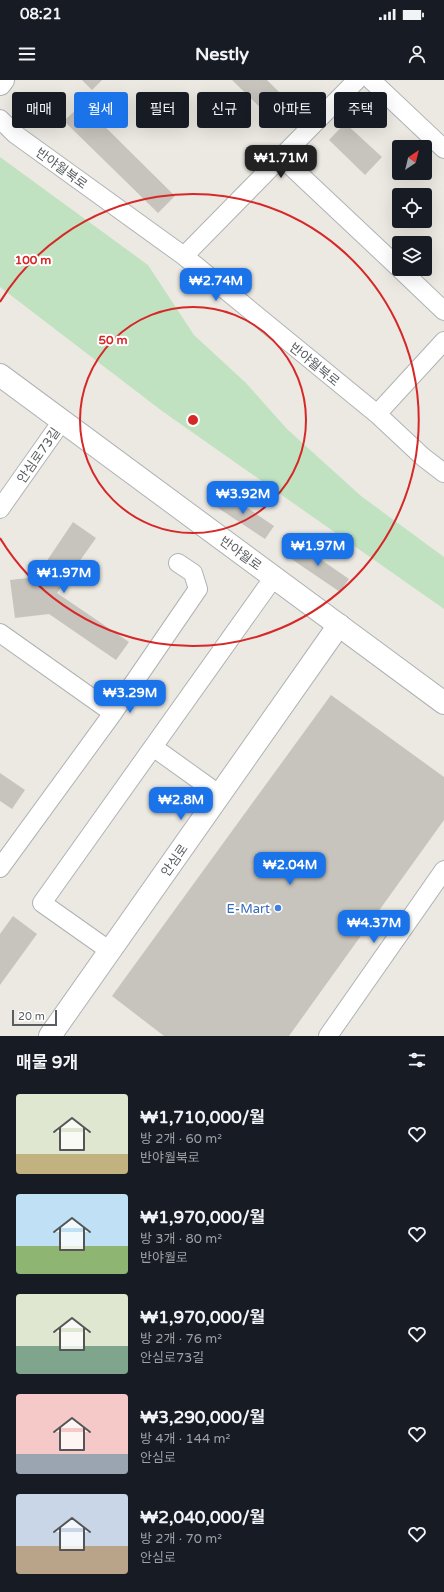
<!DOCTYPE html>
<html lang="ko">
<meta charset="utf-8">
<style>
body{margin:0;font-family:"Varela Round","Noto Sans KR",sans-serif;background:#242831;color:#f1f3f6;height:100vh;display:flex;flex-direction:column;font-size:15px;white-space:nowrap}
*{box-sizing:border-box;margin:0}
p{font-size:13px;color:#9ea1a6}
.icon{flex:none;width:22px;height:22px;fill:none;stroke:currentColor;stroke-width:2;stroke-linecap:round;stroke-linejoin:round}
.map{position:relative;height:956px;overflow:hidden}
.panel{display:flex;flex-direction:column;background:#171b24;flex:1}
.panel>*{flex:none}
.guide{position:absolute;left:12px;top:12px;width:420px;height:36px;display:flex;gap:8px}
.needle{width:26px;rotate:35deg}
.fabs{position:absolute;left:392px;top:60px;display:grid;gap:8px}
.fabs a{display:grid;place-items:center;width:40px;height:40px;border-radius:4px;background:#171b24;box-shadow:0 4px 16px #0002;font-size:20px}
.scale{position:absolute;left:12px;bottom:10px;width:45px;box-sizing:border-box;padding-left:4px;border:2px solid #5a5e61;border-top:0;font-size:11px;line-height:14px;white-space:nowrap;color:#5a5e61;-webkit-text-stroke:3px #fff;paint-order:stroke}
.price{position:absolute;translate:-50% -34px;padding:0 9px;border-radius:8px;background:#1a73e8;color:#fff;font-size:13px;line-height:26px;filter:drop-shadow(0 1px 2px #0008)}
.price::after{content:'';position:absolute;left:50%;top:24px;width:12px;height:9px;margin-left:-6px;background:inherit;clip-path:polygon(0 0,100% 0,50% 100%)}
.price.on{background:#222;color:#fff}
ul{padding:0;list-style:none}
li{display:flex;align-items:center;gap:12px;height:100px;padding:0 16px}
li span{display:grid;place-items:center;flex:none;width:112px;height:80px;border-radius:4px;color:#555}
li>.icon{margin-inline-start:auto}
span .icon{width:48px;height:48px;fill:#fffc;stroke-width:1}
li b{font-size:17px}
h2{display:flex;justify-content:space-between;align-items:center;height:48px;padding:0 16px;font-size:17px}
.pill{padding:0 14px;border-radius:4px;background:#171b24;box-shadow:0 4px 16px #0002;font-size:14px;line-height:36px}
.pill.on{background:#1a73e8;color:#fff}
.status{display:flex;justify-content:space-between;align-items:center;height:28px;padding:0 20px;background:#171b24;direction:ltr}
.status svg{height:11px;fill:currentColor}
header{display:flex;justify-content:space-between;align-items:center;height:52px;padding:0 16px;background:#171b24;font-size:18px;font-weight:700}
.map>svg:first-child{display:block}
.green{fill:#c1e2c0}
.building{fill:#c7c4be}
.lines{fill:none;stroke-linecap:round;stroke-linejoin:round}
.minor-casing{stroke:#afb3b6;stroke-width:20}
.tertiary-casing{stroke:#afb3b6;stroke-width:24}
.secondary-casing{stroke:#aeb2b6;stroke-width:24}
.minor{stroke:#fff;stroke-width:18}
.tertiary{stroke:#fff;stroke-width:22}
.secondary{stroke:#fff;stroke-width:22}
.ring{fill:none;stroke:#d62828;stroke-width:2}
.shop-dot{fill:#3f7fe0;stroke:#fff;stroke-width:1.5}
.labels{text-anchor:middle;stroke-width:4;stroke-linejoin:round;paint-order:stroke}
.street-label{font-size:13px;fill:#5a5e61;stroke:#fff}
.shop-label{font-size:13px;fill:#366cbe;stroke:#fff;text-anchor:end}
.centre{fill:#d62828;stroke:#fff;stroke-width:2}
.ring-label{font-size:12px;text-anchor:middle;font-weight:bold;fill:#d62828;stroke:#fff;stroke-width:4;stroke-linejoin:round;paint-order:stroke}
</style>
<div class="status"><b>08:21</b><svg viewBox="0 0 49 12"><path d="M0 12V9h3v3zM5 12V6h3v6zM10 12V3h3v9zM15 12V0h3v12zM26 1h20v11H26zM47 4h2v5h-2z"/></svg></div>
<header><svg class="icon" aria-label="menu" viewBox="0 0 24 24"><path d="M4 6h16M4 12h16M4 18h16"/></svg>Nestly<svg class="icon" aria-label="person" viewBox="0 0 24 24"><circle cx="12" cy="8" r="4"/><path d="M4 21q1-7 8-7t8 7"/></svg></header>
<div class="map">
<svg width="444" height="956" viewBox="0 0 444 956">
<rect width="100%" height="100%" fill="#ece9e2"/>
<path class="green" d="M0 77 148 185 194 255 246 303 287 349 361 416 444 477V529L162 331 0 207Z"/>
<path class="building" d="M82 0H102L92 10Z
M232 0H267L292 25 275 42Z
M82 24 175 116 158 133 64 41Z
M345 43 382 77 365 95 329 60Z
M221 410 274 446 265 459 212 424Z
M73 442 96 458 57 513 129 562 116 580 49 534 15 538 10 500 36 497Z
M297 463 349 499 340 512 287 476Z
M331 615 444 697V740L289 956H164L112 916Z
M0 693 25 710 12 729 0 721Z
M13 836 37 854 0 905V854Z"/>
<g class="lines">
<g class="minor-casing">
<path id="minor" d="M371 0 444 69
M0 39 15 54 184 176 377 334 423 377 444 393
M281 77 399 188
M184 176 357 0
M400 189 444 231
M377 334 444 261
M0 429 62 341
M0 553 113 633
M153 667 220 715
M0 788 113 633 198 509 193 493 178 483
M110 871 42 823 274 497
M328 956 444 790"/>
</g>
<g class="tertiary-casing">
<path id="tertiary" d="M50 956 339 545"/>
</g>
<g class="secondary-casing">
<path id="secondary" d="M0 4 3 0
M0 295 444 623"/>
</g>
<use href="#minor" class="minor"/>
<use href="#tertiary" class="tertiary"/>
<use href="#secondary" class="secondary"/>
</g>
<g class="ring">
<circle cx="193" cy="340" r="113"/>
<path d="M0 222A226 226 0 1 1 0 458"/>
</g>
<circle class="shop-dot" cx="278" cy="828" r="4"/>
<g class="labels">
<g class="street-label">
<text transform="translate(62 88) rotate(36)" y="5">반야월북로</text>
<text transform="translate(315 284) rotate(39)" y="5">반야월북로</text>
<text transform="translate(38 375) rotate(-55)" y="5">안심로73길</text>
<text transform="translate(241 473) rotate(36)" y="5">반야월로</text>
<text transform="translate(174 780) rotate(-55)" y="5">안심로</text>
</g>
<g class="shop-label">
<text x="270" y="833">E-Mart</text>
</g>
</g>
<circle cx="193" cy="340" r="6" class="centre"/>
<g class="ring-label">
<text x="33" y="184">100 m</text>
<text x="113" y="264">50 m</text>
</g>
</svg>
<div class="fabs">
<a><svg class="needle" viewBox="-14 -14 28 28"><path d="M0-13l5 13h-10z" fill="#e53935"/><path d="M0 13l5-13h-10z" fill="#9ea1a6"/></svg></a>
<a><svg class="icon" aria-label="locate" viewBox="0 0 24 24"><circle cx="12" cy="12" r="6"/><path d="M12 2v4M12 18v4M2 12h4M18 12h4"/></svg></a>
<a><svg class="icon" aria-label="layers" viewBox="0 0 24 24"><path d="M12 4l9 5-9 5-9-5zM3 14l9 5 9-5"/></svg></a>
</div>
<div class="scale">20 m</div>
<b class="price on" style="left:281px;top:99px">₩1.71M</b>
<b class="price" style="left:216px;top:222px">₩2.74M</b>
<b class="price" style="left:243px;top:435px">₩3.92M</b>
<b class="price" style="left:318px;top:487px">₩1.97M</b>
<b class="price" style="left:64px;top:514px">₩1.97M</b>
<b class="price" style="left:130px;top:634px">₩3.29M</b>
<b class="price" style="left:181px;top:741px">₩2.8M</b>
<b class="price" style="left:290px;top:806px">₩2.04M</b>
<b class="price" style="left:374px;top:864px">₩4.37M</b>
<div class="guide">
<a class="pill">매매</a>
<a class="pill on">월세</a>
<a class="pill">필터</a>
<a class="pill">신규</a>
<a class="pill">아파트</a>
<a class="pill">주택</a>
</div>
</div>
<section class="panel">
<h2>매물 9개<svg class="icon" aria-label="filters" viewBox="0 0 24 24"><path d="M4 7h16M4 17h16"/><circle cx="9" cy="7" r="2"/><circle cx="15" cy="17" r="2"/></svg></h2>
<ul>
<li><span style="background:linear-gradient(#dfe7d0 75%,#c2b280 0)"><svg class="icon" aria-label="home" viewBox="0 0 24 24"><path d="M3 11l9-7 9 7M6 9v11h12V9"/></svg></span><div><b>₩1,710,000/월</b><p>방 2개 · 60 m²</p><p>반야월북로</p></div><svg class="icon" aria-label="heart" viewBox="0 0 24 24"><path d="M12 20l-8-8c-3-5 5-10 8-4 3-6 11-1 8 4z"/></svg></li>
<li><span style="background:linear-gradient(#bfe0f5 65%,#8fb573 0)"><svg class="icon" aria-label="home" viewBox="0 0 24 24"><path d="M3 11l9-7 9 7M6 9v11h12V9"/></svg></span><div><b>₩1,970,000/월</b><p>방 3개 · 80 m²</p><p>반야월로</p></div><svg class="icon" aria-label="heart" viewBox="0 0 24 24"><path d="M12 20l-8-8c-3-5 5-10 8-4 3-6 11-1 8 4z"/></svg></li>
<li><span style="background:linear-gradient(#dfe7d0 65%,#7fa58c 0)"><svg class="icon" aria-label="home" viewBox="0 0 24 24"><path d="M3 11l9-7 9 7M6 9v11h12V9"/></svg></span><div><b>₩1,970,000/월</b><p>방 2개 · 76 m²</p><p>안심로73길</p></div><svg class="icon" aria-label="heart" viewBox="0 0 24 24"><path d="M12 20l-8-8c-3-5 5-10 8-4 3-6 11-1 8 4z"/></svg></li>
<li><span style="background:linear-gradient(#f6c9c9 75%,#9aa5b1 0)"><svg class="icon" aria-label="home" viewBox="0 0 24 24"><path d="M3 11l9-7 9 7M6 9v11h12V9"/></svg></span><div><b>₩3,290,000/월</b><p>방 4개 · 144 m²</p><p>안심로</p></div><svg class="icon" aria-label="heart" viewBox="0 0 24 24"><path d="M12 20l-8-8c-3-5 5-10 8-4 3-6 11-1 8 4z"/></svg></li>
<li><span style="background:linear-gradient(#c9d6e8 65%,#b9a48a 0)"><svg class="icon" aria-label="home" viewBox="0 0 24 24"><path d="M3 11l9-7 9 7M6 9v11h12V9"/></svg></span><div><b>₩2,040,000/월</b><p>방 2개 · 70 m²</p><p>안심로</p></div><svg class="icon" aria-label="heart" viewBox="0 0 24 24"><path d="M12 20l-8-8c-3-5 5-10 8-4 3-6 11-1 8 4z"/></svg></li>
</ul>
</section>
